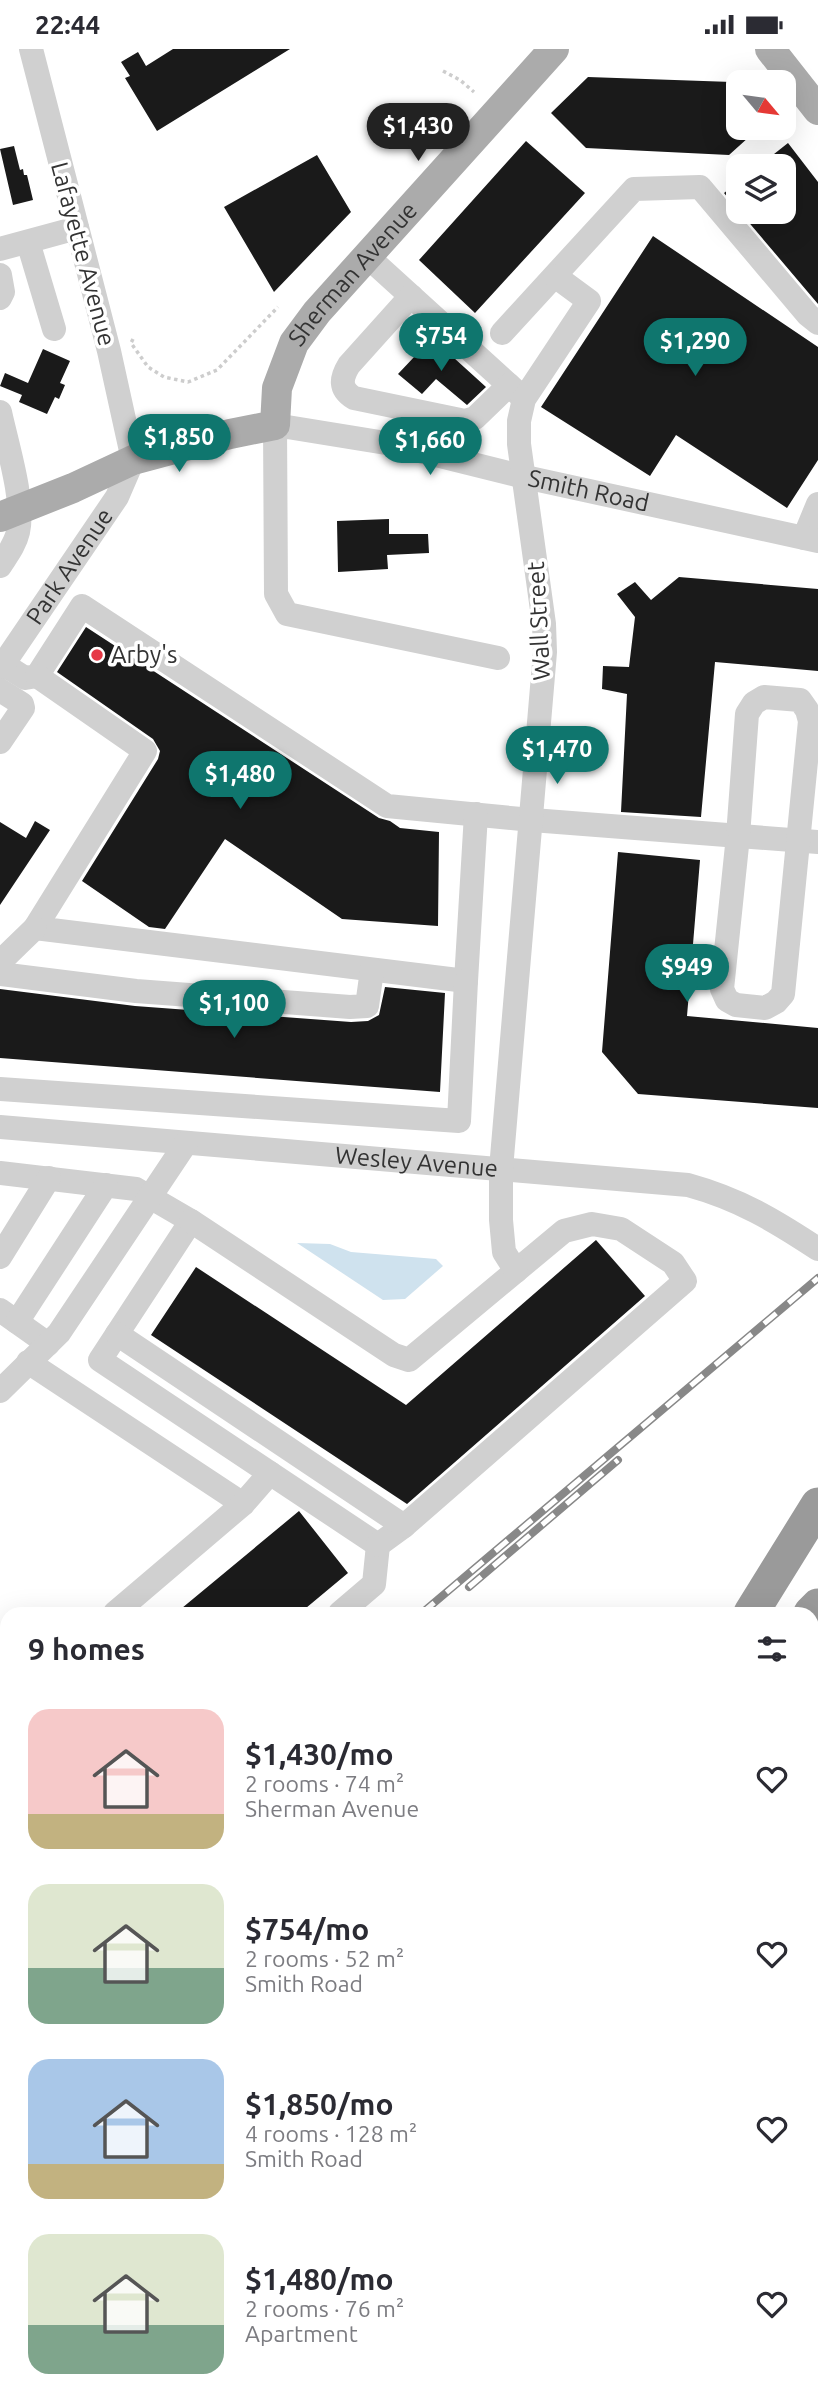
<!DOCTYPE html>
<meta charset="utf-8">
<style>
body{margin:0;font-family:Ubuntu,sans-serif;background:#f7f7f7;color:#2b2b33;height:100vh;display:flex;flex-direction:column;font-size:26px;white-space:nowrap}
*{box-sizing:border-box;margin:0}
p{font-size:23px;color:#7c7c81}
.icon{flex:none;width:38px;height:38px;fill:none;stroke:currentColor;stroke-width:2;stroke-linecap:round;stroke-linejoin:round}
.map{position:relative;flex:1;overflow:hidden}
.sheet{position:absolute;left:0px;top:1558px;width:819px;height:800px;display:flex;flex-direction:column;background:#fff;border-radius:21px 21px 0 0;box-shadow:0 7px 28px #0002}
.sheet>*{flex:none}
.needle{width:46px;rotate:119deg}
.fabs{position:absolute;left:726px;top:21px;display:grid;gap:14px}
.fabs a{display:grid;place-items:center;width:70px;height:70px;border-radius:14px;background:#fff;box-shadow:0 7px 28px #0002;font-size:35px}
.price{position:absolute;translate:-50% -60px;padding:0 16px;border-radius:24px;background:#0f766e;color:#fff;font-size:23px;line-height:46px;filter:drop-shadow(0 2px 4px #0008)}
.price::after{content:'';position:absolute;left:50%;top:42px;width:21px;height:16px;margin-left:-10px;background:inherit;clip-path:polygon(0 0,100% 0,50% 100%)}
.price.current{background:#222;color:#fff}
ul{padding:0;list-style:none}
li{display:flex;align-items:center;gap:21px;height:175px;padding:0 28px}
li span{display:grid;place-items:center;flex:none;width:196px;height:140px;border-radius:21px;color:#555}
li>.icon{margin-inline-start:auto}
span .icon{width:84px;height:84px;fill:#fffc;stroke-width:1}
li b{font-size:30px}
h2{display:flex;justify-content:space-between;align-items:center;height:84px;padding:0 28px;font-size:30px}
.status{display:flex;justify-content:space-between;align-items:center;height:49px;padding:0 35px;background:#fff;direction:ltr}
.status svg{height:19px;fill:currentColor}
.map>svg:first-child{display:block}
.green{fill:#e6ecdf}
.water{fill:#cfe2ee}
.building{fill:#1a1a1a}
.lines{fill:none;stroke-linecap:round;stroke-linejoin:round}
.path{stroke:#cdcdcd;stroke-width:3.5;stroke-dasharray:3.5 3.5;stroke-linecap:butt}
.minor{stroke:#d0d0d0;stroke-width:24}
.major{stroke:#ababab;stroke-width:30}
.highway{stroke:#9a9a9a;stroke-width:35}
.rail-casing{stroke:#888;stroke-width:8}
.rail{stroke:#fff;stroke-width:5;stroke-dasharray:16;stroke-linecap:butt}
.poi-dot{fill:#e63946;stroke:#fff;stroke-width:2.5}
.labels{text-anchor:middle;stroke-width:7;stroke-linejoin:round;paint-order:stroke}
.street-label{font-size:24px;fill:#333;stroke:#fff}
.poi-label{font-size:24px;fill:#333;stroke:#fff;text-anchor:start}
</style>
<div class="status"><b>22:44</b><svg viewBox="0 0 49 12"><path d="M0 12V9h3v3zM5 12V6h3v6zM10 12V3h3v9zM15 12V0h3v12zM26 1h20v11H26zM47 4h2v5h-2z"/></svg></div>
<div class="map">
<svg width="818" height="2357" viewBox="0 0 818 2357">
<rect width="100%" height="100%" fill="#fff"/>
<path class="green" d="M0 2066 7 2073V2350H92L87 2357H0Z"/>
<path class="water" d="M297 1194 330 1195 351 1203 436 1210 443 1217 405 1250 383 1251Z"/>
<path class="building" d="M173 0H290L157 82 125 29 130 27 121 13 138 3 146 17Z
M588 28 732 33 738 39V79H759L729 106 586 99 551 64Z
M526 92 585 144 475 264 419 211Z
M788 94 818 133V255L740 163H784V117H759Z
M14 97 20 121 23 120 24 126H27L33 151 13 156 0 100Z
M317 106 351 163 274 243 224 158Z
M738 133V161L724 144Z
M653 187 818 298V411L787 459 676 386 650 427 541 358Z
M432 289 486 338 467 356 436 330 422 345 398 325Z
M43 300 70 312 60 334 65 336 59 350 55 348 47 365 19 353 22 346 0 337 5 324 28 334Z
M389 470V485H428L429 504 387 506 388 520 338 523 337 472Z
M679 528 818 540V622L715 613 701 768 621 763 627 645 602 640 603 617 629 618 635 568 617 545 635 533 651 551Z
M86 578 379 769 390 772 400 779 439 783 438 877 342 870 225 790 165 880 149 878 82 832 158 710 160 702 153 690 57 623Z
M35 772 50 781 0 856V773L26 789Z
M618 803 700 811 687 967 818 979V1059L638 1045 602 1003Z
M385 938 445 944 440 1043 0 1009V940L135 957 351 973 368 972 379 966Z
M596 1191 645 1247 407 1455 151 1286 196 1218 406 1356Z
M299 1462 348 1524 300 1564H176Z"/>
<g class="lines">
<path class="path" d="M443 22 460 31 474 43
M133 290 131 294 148 318 164 328 188 333 217 321 278 258"/>
<g class="minor">
<path d="M28 193 54 280"/>
<path d="M0 200 77 179"/>
<path d="M368 208 521 347"/>
<path d="M0 226 3 243 0 249"/>
<path d="M411 247 349 316C341 329 339 340 354 349L465 372 475 369 509 336"/>
<path d="M502 284 634 140 700 138 808 266 818 274"/>
<path d="M0 363C7 396 25 452 18 483 15 496 7 506 0 517"/>
<path d="M804 489 818 455"/>
<path id="s1" d="M498 609 287 565 276 545 275 376 392 395 525 428 818 492"/>
<path d="M3 615 25 629 37 627 82 557 387 757 532 771 818 793"/>
<path id="s2" d="M0 620 117 448 133 411 109 302 31 0"/>
<path d="M37 627 145 702 35 879 466 932 476 765"/>
<path d="M0 641 22 655 23 659 0 693"/>
<path d="M764 648 800 651 807 661 810 672 783 945 776 953 765 959 736 956 727 951 722 940 738 787 747 665 754 654Z"/>
<path d="M0 913 35 879"/>
<path d="M0 925 136 942 350 958 367 957 372 921"/>
<path d="M0 1040 459 1072 466 932"/>
<path id="s3" d="M0 1078 688 1136C739 1150 774 1171 818 1200"/>
<path d="M0 1124 136 1140 191 1172 100 1311 378 1496 374 1535 340 1564"/>
<path d="M191 1172 394 1306 409 1311 564 1182 592 1175 621 1180 673 1214 685 1232 404 1477 378 1496"/>
<path d="M0 1208 49 1129"/>
<path d="M516 1222 504 1203 501 1171V1120L545 603 544 575 519 395V372L524 350 589 252 555 227"/>
<path d="M0 1261 48 1295"/>
<path d="M17 1273 106 1136"/>
<path d="M117 1285 404 1477"/>
<path d="M28 1313 243 1455"/>
<path d="M0 1342 59 1284 186 1094"/>
<path d="M115 1564 243 1455 270 1424"/>
<path d="M0 1663 7 1657"/>
<path d="M0 1681 7 1689"/>
<path d="M812 1915 818 1906"/>
<path d="M0 1967 7 1975"/>
<path d="M812 2194 818 2198"/>
<path d="M405 2350 413 2357"/>
<path d="M546 2350 556 2357"/>
<path d="M34 2357 38 2350"/>
<path d="M87 2357 92 2350"/>
<path d="M519 2357 523 2350"/>
</g>
<g class="major">
<path d="M770 0 818 61"/>
<path id="s4" d="M0 468 73 439 133 411 230 385 275 376 277 339 294 294 317 263 554 0"/>
</g>
<path class="highway" d="M751 1564 818 1456
M811 1564 818 1557
M812 1611 818 1604
M812 1676 818 1666
M812 1852 818 1859
M180 2357 185 2350
M228 2357 234 2350"/>
<g class="rail-casing">
<path id="rail" d="M469 1538 618 1411
M422 1564 818 1229
M0 1924 7 1918
M0 1938 7 1932
M301 2350 305 2357"/>
</g>
<use href="#rail" class="rail"/>
</g>
<circle class="poi-dot" cx="97" cy="606" r="7"/>
<g class="labels">
<g class="street-label">
<text transform="translate(83 205) rotate(75)" y="8">Lafayette Avenue</text>
<text dy="8" stroke="none"><textPath href="#s4" startOffset="467">Sherman Avenue</textPath></text>
<text dy="8" stroke="none"><textPath href="#s1" startOffset="728">Smith Road</textPath></text>
<text dy="8" stroke="none"><textPath href="#s2" startOffset="124">Park Avenue</textPath></text>
<text transform="translate(539 572) rotate(-93)" y="8">Wall Street</text>
<text dy="8" stroke="none"><textPath href="#s3" startOffset="418">Wesley Avenue</textPath></text>
</g>
<g class="poi-label">
<text x="111" y="614">Arby's</text>
</g>
</g>
</svg>
<div class="fabs">
<a><svg class="needle" viewBox="-14 -14 28 28"><path d="M0-13l5 13h-10z" fill="#e53935"/><path d="M0 13l5-13h-10z" fill="#7c7c81"/></svg></a>
<a><svg class="icon" aria-label="layers" viewBox="0 0 24 24"><path d="M12 4l9 5-9 5-9-5zM3 14l9 5 9-5"/></svg></a>
</div>
<b class="price current" style="left:418px;top:114px">$1,430</b>
<b class="price" style="left:441px;top:324px">$754</b>
<b class="price" style="left:695px;top:329px">$1,290</b>
<b class="price" style="left:179px;top:425px">$1,850</b>
<b class="price" style="left:430px;top:428px">$1,660</b>
<b class="price" style="left:557px;top:737px">$1,470</b>
<b class="price" style="left:240px;top:762px">$1,480</b>
<b class="price" style="left:687px;top:955px">$949</b>
<b class="price" style="left:234px;top:991px">$1,100</b>
<section class="sheet">
<h2>9 homes<svg class="icon" aria-label="filters" viewBox="0 0 24 24"><path d="M4 7h16M4 17h16"/><circle cx="9" cy="7" r="2"/><circle cx="15" cy="17" r="2"/></svg></h2>
<ul>
<li><span style="background:linear-gradient(#f6c9c9 75%,#c2b280 0)"><svg class="icon" aria-label="home" viewBox="0 0 24 24"><path d="M3 11l9-7 9 7M6 9v11h12V9"/></svg></span><div><b>$1,430/mo</b><p>2 rooms · 74 m²</p><p>Sherman Avenue</p></div><svg class="icon" aria-label="heart" viewBox="0 0 24 24"><path d="M12 20l-8-8c-3-5 5-10 8-4 3-6 11-1 8 4z"/></svg></li>
<li><span style="background:linear-gradient(#dfe7d0 60%,#7fa58c 0)"><svg class="icon" aria-label="home" viewBox="0 0 24 24"><path d="M3 11l9-7 9 7M6 9v11h12V9"/></svg></span><div><b>$754/mo</b><p>2 rooms · 52 m²</p><p>Smith Road</p></div><svg class="icon" aria-label="heart" viewBox="0 0 24 24"><path d="M12 20l-8-8c-3-5 5-10 8-4 3-6 11-1 8 4z"/></svg></li>
<li><span style="background:linear-gradient(#a9c7e8 75%,#c2b280 0)"><svg class="icon" aria-label="home" viewBox="0 0 24 24"><path d="M3 11l9-7 9 7M6 9v11h12V9"/></svg></span><div><b>$1,850/mo</b><p>4 rooms · 128 m²</p><p>Smith Road</p></div><svg class="icon" aria-label="heart" viewBox="0 0 24 24"><path d="M12 20l-8-8c-3-5 5-10 8-4 3-6 11-1 8 4z"/></svg></li>
<li><span style="background:linear-gradient(#dfe7d0 65%,#7fa58c 0)"><svg class="icon" aria-label="home" viewBox="0 0 24 24"><path d="M3 11l9-7 9 7M6 9v11h12V9"/></svg></span><div><b>$1,480/mo</b><p>2 rooms · 76 m²</p><p>Apartment</p></div><svg class="icon" aria-label="heart" viewBox="0 0 24 24"><path d="M12 20l-8-8c-3-5 5-10 8-4 3-6 11-1 8 4z"/></svg></li>
</ul>
</section>
</div>
